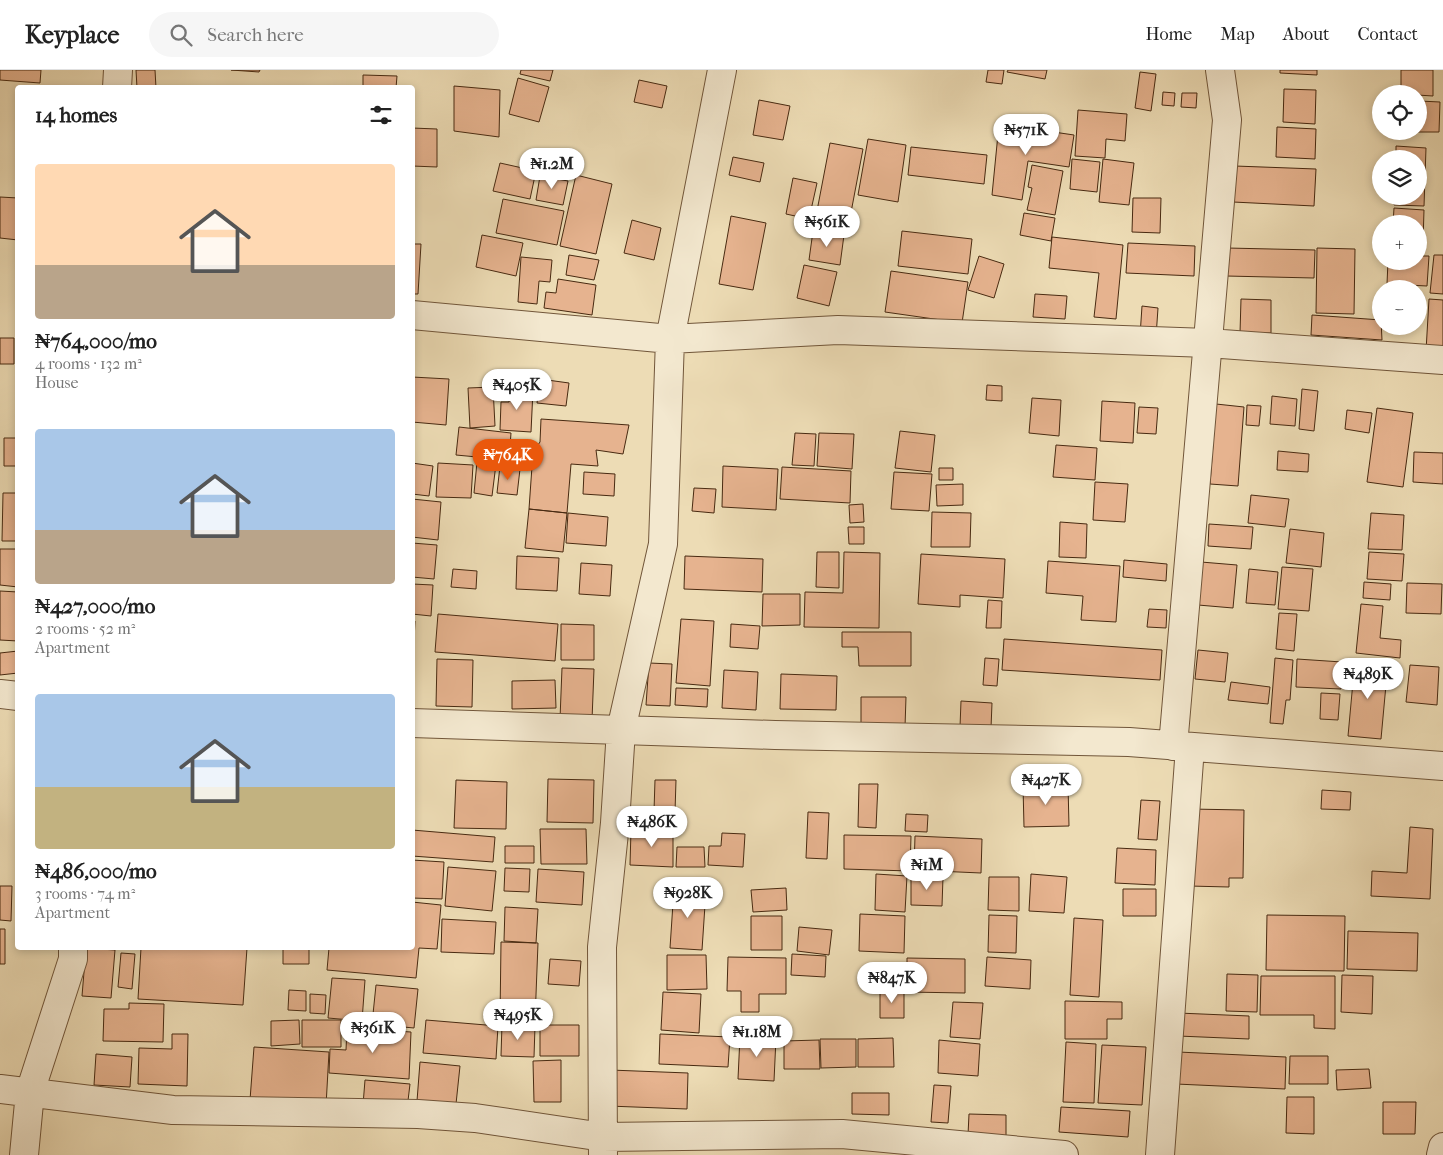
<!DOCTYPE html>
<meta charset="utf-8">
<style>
body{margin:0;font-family:"IM FELL French Canon",serif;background:#f6f6f6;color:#222;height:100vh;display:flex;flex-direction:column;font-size:19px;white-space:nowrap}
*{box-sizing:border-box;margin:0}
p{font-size:16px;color:#767676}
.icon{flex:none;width:28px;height:28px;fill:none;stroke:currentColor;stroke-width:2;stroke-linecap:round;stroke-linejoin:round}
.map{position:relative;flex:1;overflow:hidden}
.sheet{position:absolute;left:15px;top:15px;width:400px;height:865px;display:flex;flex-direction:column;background:#fff;border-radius:5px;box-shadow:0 2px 8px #0003}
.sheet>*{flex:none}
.controls{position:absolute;left:1372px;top:15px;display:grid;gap:10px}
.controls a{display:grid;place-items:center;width:55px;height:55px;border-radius:50%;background:#fff;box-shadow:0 2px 8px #0003;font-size:25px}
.price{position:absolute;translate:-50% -42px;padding:0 11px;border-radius:18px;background:#fff;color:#222;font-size:16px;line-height:32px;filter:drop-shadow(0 1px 2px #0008)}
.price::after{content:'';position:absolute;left:50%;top:30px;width:15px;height:11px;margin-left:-8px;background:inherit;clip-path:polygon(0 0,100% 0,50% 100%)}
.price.active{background:#ea580c;color:#fff}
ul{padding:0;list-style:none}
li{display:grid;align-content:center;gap:10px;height:265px;padding:0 20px}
li span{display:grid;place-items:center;height:155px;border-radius:5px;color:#555}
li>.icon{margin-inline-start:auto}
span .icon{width:90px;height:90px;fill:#fffc;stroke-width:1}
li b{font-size:21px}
h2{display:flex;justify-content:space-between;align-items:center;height:60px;padding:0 20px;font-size:21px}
header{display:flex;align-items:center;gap:30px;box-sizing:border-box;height:70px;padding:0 25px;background:#fff;border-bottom:1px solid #e0e0e0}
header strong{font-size:24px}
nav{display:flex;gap:28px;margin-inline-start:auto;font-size:18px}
.search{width:350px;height:45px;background:#f6f6f6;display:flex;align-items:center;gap:12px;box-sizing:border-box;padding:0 18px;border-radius:28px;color:#767676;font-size:19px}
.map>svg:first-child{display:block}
.building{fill:#e6b38f;stroke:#482a11}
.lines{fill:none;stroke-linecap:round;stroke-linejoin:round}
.minor-casing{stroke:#71563a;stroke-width:30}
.minor{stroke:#f3e8cf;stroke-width:28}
</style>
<header>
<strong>Keyplace</strong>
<div class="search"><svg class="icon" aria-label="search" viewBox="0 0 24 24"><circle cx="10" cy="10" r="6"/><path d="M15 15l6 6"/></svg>Search here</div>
<nav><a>Home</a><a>Map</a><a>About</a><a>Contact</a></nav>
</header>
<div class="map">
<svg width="1443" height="1085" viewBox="0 0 1443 1085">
<rect width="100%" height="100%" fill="#eddcb5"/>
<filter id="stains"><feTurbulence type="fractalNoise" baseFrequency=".004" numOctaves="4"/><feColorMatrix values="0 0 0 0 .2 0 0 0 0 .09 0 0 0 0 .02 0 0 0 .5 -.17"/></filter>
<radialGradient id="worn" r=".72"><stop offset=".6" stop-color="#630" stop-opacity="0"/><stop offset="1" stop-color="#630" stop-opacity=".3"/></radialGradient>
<path class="building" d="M0 0H41L40 13 0 10Z
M136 0H155L156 18H137Z
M231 0H260L259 2Z
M521 0H553L550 11 520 4Z
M988 0H1004L1002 14 986 12Z
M1008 0H1047L1045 9 1007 2Z
M1280 0H1317V5L1280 3Z
M1401 0H1433V26L1401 24Z
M1140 2 1156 4 1151 41 1135 38Z
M363 5 397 6 396 18H363Z
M518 8 549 17 539 52 509 44Z
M639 10 667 16 662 38 634 32Z
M454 16 500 20 499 67 454 61Z
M1284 19 1316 20 1315 54 1283 52Z
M1163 22 1175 23 1174 36 1162 35Z
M1182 23H1197L1196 38 1181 37Z
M759 30 790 36 783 70 753 65Z
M1419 31 1440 32 1439 62H1400L1419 61Z
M1078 40 1127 44 1125 71 1106 69 1105 88 1075 86Z
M999 54 1074 65 1069 97 1028 91 1022 130 992 125Z
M1277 57 1316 59 1315 89 1276 87Z
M412 58 437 59V97L412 96Z
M868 69 906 75 898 132 858 125Z
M830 73 863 79 849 153 816 146Z
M1396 76 1426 78 1424 136 1394 135V126H1419V89H1396Z
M911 77 987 85 984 114 908 105Z
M733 87 764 93 760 112 729 105Z
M1072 89 1100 92 1097 122 1070 119Z
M1103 89 1134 93 1129 135 1099 132Z
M500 93 536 101 530 129 493 121Z
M1032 95 1063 101 1055 145 1027 140 1032 118 1028 117Z
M1235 96 1316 99 1314 136 1233 132Z
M576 105 612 114 596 184 560 176Z
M540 106 568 111 563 135 536 130Z
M793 108 817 113 809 149 786 144Z
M0 127 18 128V170L0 168Z
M1133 128H1161L1160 163 1132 162Z
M503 129 564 141 557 175 496 163Z
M1394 138 1424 140 1423 172H1419V154H1393Z
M1024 143 1055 148 1051 171 1020 165Z
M731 146 766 153 753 220 719 214Z
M632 150 661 158 654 190 624 183Z
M813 161 844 165 840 195 809 190Z
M902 161 972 169 968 204 898 196Z
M482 165 523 173 516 206 476 197Z
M1052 167 1123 175 1116 249 1094 247 1099 203 1049 198Z
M1128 173 1195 176 1194 206 1126 203Z
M412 174H421L418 224H412Z
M1227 178 1315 180 1314 208 1226 206Z
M1317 178 1355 179 1354 244 1316 243Z
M569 185 599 190 594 210 566 205Z
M1434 185H1443V224L1430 223Z
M979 186 1004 194 994 228 968 220Z
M1419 186H1429L1427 216 1387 214 1388 191H1419Z
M521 187 552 190 550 212 539 211 537 234 518 232Z
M804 195 837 202 829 236 797 228Z
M891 201 968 212 962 253 885 242Z
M558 209 596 215 592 245 544 238 546 222 556 223Z
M1035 224 1067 226 1065 249 1033 247Z
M1241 229 1271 230V263H1240Z
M1429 229 1443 230V282L1426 281Z
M1142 236 1158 238 1156 267 1140 266Z
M1312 245 1381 250 1382 270 1311 265Z
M0 268H14V294H0Z
M412 307 449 309 446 355 412 352Z
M540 309 569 313 566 336 537 333Z
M987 315 1002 316V331L986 330Z
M493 317 495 356 470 358 468 318Z
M510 318 533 320 531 362 500 360 501 332H509Z
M1302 319 1318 321 1314 361 1299 359Z
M1272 326 1297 329 1295 356 1270 354Z
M1032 328 1061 330 1059 366 1029 363Z
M1102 331 1135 333 1133 373 1100 371Z
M1216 334 1244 337 1238 416 1210 414Z
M1247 335 1261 336 1259 356 1246 355Z
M1139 337 1158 338 1156 364 1137 363Z
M1377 338 1413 343 1403 417 1367 412Z
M1347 340 1372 343 1369 363 1345 359Z
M541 349 629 355 623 384 596 380 598 396 571 394 567 443 529 439 533 382 540 372Z
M459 357 511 363 509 390 456 385Z
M900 361 935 365 931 402 895 398Z
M795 363 816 364 814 396 792 395Z
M819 363 854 364 852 399 817 396Z
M4 368H18V396H4Z
M1056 375 1097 378 1095 410 1053 407Z
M1278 381 1309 384 1308 402 1277 400Z
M1414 382 1443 383V414L1413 412Z
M477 392 496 394 492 426 474 423Z
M412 393 433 396 429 426 412 424Z
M438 393 473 395 471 428 436 427Z
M500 396 520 399 517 425 497 423Z
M723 396 778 399 776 440 722 437Z
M782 397 851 401 850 433 780 429Z
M939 398H953V410H939Z
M584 402 615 404 614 426 583 424Z
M894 402 932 404 929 441 891 439Z
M1095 412 1128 414 1125 452 1093 450Z
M963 414V435L937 436 936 415Z
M694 418 716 419 714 443 692 441Z
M3 423H18V471H2Z
M1251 425 1289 429 1285 457 1248 453Z
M412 429 441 432 438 470 412 467Z
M863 434 864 452 850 453 849 435Z
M529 439 567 443 563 482 525 478Z
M932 442 971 443 970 477H931Z
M568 443 608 447 606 476 566 473Z
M1371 443 1404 445 1402 480 1368 479Z
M1060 452 1087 454 1086 488 1059 487Z
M1209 454 1253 457 1251 479 1208 476Z
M848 457H864V474H849Z
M1290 459 1324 463 1321 497 1286 493Z
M412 473 437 475 434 509 412 507Z
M0 479H18V517L0 515Z
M817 482H839V518L816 517Z
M844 482 880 483 879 558 804 557 805 522 843 523Z
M1369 482 1404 484 1402 511 1367 509Z
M921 484 1005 489 1003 528 960 525V537L918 534Z
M517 486 559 488 557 521 516 519Z
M685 486 763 489 762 522 684 519Z
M1124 490 1167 494 1166 511 1123 507Z
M1048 491 1120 496 1116 552 1081 550 1083 526 1046 523Z
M1201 492 1237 495 1233 538 1198 535Z
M581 493 612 495 610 526 579 524Z
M1282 497 1313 499 1309 541 1278 539Z
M453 499 477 501 476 519 451 517Z
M1249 499 1278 502 1275 535 1246 533Z
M1364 512 1391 514 1390 530 1363 528Z
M1407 513 1442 514 1441 544 1406 543Z
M412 514 433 515 431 546 412 544Z
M0 521 18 522V571L0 570Z
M763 524H800V555L762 556Z
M988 530 1002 531 1001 558H986Z
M1361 534 1383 536 1380 568 1401 570 1400 588 1356 583Z
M1149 539 1167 540 1166 558 1147 557Z
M1279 543 1297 544 1294 581 1276 579Z
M438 544 558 554 555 591 435 582Z
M681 549 714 551 710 616 676 613Z
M412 551H415L413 590H412Z
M561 554 594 555V590H561Z
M731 554 760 556 758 579 730 577Z
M842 562H911V596H859L858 577H842Z
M1004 569 1162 580 1160 610 1002 600Z
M1198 580 1228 583 1225 612 1195 609Z
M18 581V603L0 605V583Z
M985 588 999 589 997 616 983 615Z
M1275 588 1293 590 1290 630H1286L1283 654 1270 653Z
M437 589 473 590 472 637 436 636Z
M1297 589 1342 592 1341 619 1296 617Z
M1355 590 1388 593 1381 669 1348 666Z
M649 593 672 594 670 636 646 635Z
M1410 595 1439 597 1437 635 1406 632Z
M562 598 594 599 592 650 560 649Z
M724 600 758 602 756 640 722 638Z
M781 604 837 606 836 640 780 639Z
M555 610 556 638 512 639V611Z
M1231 612 1270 617 1268 634 1228 630Z
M676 618 708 619 707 637 675 635Z
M1321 623 1340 624 1338 650 1320 649Z
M861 627H906L905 657H861Z
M961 631 992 633 991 658 960 657Z
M548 709 594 710 593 753 547 752Z
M456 710 507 712 506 759 454 758Z
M655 710H676L675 742 654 741Z
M859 714H878L876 758 858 757Z
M1068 715 1069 756 1024 757 1023 716Z
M1322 720 1351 722 1350 740 1321 739Z
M1141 730 1160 731 1157 770 1138 769Z
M1190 739 1244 740 1243 808H1229V817L1189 816Z
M808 742 829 743 827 789 806 788Z
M906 744 928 745 927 762 905 761Z
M1410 757 1433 759 1430 829 1371 826 1372 801 1407 803Z
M540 759H586L587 794H541Z
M412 760 495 767 493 792 412 786Z
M631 760 673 761V797L630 795Z
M722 763 745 764 743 797 708 795 709 776H721Z
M844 765 911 766 910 801 844 799Z
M915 766 982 769 981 803 914 800Z
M505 776H534V793H505Z
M677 777H704L705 797H676Z
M1117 778 1156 780 1155 815 1115 813Z
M412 790 444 792 442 829 412 828Z
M448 797 496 801 492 841 445 836Z
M505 798 530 799 529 822 504 821Z
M538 799 584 802 582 835 536 832Z
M876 804 907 806 905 842 875 840Z
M1031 804 1067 807 1064 843 1029 841Z
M911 806 943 807 942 836 911 835Z
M989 807H1019V841L988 840Z
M0 816H12L11 851 0 850Z
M674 818 706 820 702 880 670 878Z
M786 818 787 840 753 842 751 820Z
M1123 819H1156V846H1123Z
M412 832 441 835 437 879 419 878 416 908 327 900 329 878H412Z
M505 837 538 839 536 873 504 871Z
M860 844 905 846 904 883 859 881Z
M989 845 1017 846 1016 883 988 882Z
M1267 845 1345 846 1344 901 1266 900Z
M751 846H782V880H751Z
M1074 848 1103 850 1099 927 1070 925Z
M442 849 496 852 494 884 441 882Z
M799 857 832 860 829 885 797 881Z
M0 859H5V894H0Z
M1348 861 1418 863 1417 901 1347 899Z
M501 872 538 873 535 951 500 950Z
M86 878 115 880 111 928 82 926Z
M141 878H247L243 935 138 929Z
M283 878H309V894H283Z
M121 883 135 884 132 919 118 917Z
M792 884 826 886 825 907 791 905Z
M667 885H706L707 919 667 920Z
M728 887 786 888V924H759V942H741V921H727Z
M987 887 1031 890 1030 919 985 916Z
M907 888 965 889V923L907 922Z
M550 889 581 891 579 916 548 914Z
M1227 904 1258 905 1257 942 1226 941Z
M1342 905 1373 906 1372 944 1341 942Z
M1261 906H1335V959L1314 958V945H1260Z
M332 908 365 910 362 951 328 948Z
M376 915 418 919 414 958 372 954Z
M289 920 306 921V941L288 940Z
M880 920H904V948H880Z
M663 922 701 924 699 963 661 960Z
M310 924 326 925 325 944 310 943Z
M1065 931 1122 932V949H1107V969H1065Z
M953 932 983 933 980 969 950 967Z
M129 933 164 934 163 972 103 971 104 939H129Z
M1178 943 1249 946V969L1178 966Z
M299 950 300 974 271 976V951Z
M302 950H341V977H302Z
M426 950 498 956 496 989 423 983Z
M502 954 535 956 534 987 501 986Z
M540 955H579V986H540Z
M347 958 411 962 409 1009 329 1003 330 979 346 980Z
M172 964H188L187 1016 138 1014 139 978 172 979Z
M660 964 730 967 728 997 659 994Z
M740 966 776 968 774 1011 738 1009Z
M893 968 894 997H858V969Z
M820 969H856V997L821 998Z
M819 970 820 999H784V971Z
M939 970 980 974 978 1006 938 1003Z
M1066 972 1096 974 1094 1033 1063 1032Z
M1102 975 1146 977 1142 1035 1098 1033Z
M254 977 329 982 326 1036 250 1030Z
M1178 982 1286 987 1285 1019 1176 1014Z
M96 984 132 987 130 1017 94 1015Z
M1290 986H1328V1014H1289Z
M561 990V1032H534L533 991Z
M420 992 460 996 456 1034 417 1031Z
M1369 999 1371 1018 1337 1020 1336 1000Z
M610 1000 688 1003 687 1039 608 1036Z
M365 1010 410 1014 407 1039 363 1035Z
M934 1015 951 1016 948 1053 931 1052Z
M852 1023H889V1045L852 1044Z
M1287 1027H1314V1064L1286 1063Z
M1383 1032H1416L1415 1064H1383Z
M1061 1037 1130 1041 1128 1067 1059 1062Z
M969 1044 1006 1045V1066L968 1065Z"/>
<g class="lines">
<g class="minor-casing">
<path id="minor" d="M117 18 118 0
M412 245 670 269 838 260 1208 273 1443 290
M0 624 18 626
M412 653 775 665 1129 672 1443 696
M1173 676 1227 50 1220 0
M0 1019 173 1040 418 1044 475 1048 603 1067 842 1064 1064 1085
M24 1085 30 1022 73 889V878
M603 1085 602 877 615 753 621 660 663 474 670 269 722 0
M1160 1085 1190 677
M1441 1085 1443 1077"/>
</g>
<use href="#minor" class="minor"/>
</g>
<rect width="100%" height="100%" filter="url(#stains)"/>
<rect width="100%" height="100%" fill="url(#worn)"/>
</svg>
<div class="controls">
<a><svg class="icon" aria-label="locate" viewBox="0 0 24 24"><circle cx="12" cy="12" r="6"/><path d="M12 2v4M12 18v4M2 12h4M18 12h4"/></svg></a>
<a><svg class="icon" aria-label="layers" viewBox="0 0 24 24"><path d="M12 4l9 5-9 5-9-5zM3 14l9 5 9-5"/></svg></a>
<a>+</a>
<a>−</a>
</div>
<b class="price" style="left:1026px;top:86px">₦571K</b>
<b class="price" style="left:552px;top:120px">₦1.2M</b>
<b class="price" style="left:827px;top:178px">₦561K</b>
<b class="price" style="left:517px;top:341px">₦405K</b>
<b class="price active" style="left:508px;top:411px">₦764K</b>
<b class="price" style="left:1368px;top:630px">₦489K</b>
<b class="price" style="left:1046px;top:736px">₦427K</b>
<b class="price" style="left:652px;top:778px">₦486K</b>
<b class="price" style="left:927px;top:821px">₦1M</b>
<b class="price" style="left:688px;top:849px">₦928K</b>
<b class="price" style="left:892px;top:934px">₦847K</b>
<b class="price" style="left:518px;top:971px">₦495K</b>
<b class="price" style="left:373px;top:984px">₦361K</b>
<b class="price" style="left:757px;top:988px">₦1.18M</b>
<section class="sheet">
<h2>14 homes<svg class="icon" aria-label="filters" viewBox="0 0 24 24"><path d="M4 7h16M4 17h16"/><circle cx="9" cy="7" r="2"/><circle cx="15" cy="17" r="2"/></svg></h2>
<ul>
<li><span style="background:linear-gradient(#ffd9b3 65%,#b9a48a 0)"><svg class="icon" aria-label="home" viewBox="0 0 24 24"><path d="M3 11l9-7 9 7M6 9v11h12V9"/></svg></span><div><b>₦764,000/mo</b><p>4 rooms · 132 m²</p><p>House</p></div></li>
<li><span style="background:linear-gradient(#a9c7e8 65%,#b9a48a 0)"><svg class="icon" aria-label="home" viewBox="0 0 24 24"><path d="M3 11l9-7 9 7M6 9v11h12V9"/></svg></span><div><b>₦427,000/mo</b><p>2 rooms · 52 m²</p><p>Apartment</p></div></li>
<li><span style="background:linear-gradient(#a9c7e8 60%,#c2b280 0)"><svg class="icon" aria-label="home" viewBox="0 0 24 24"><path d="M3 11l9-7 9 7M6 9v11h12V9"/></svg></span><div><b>₦486,000/mo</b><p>3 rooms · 74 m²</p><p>Apartment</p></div></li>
</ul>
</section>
</div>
